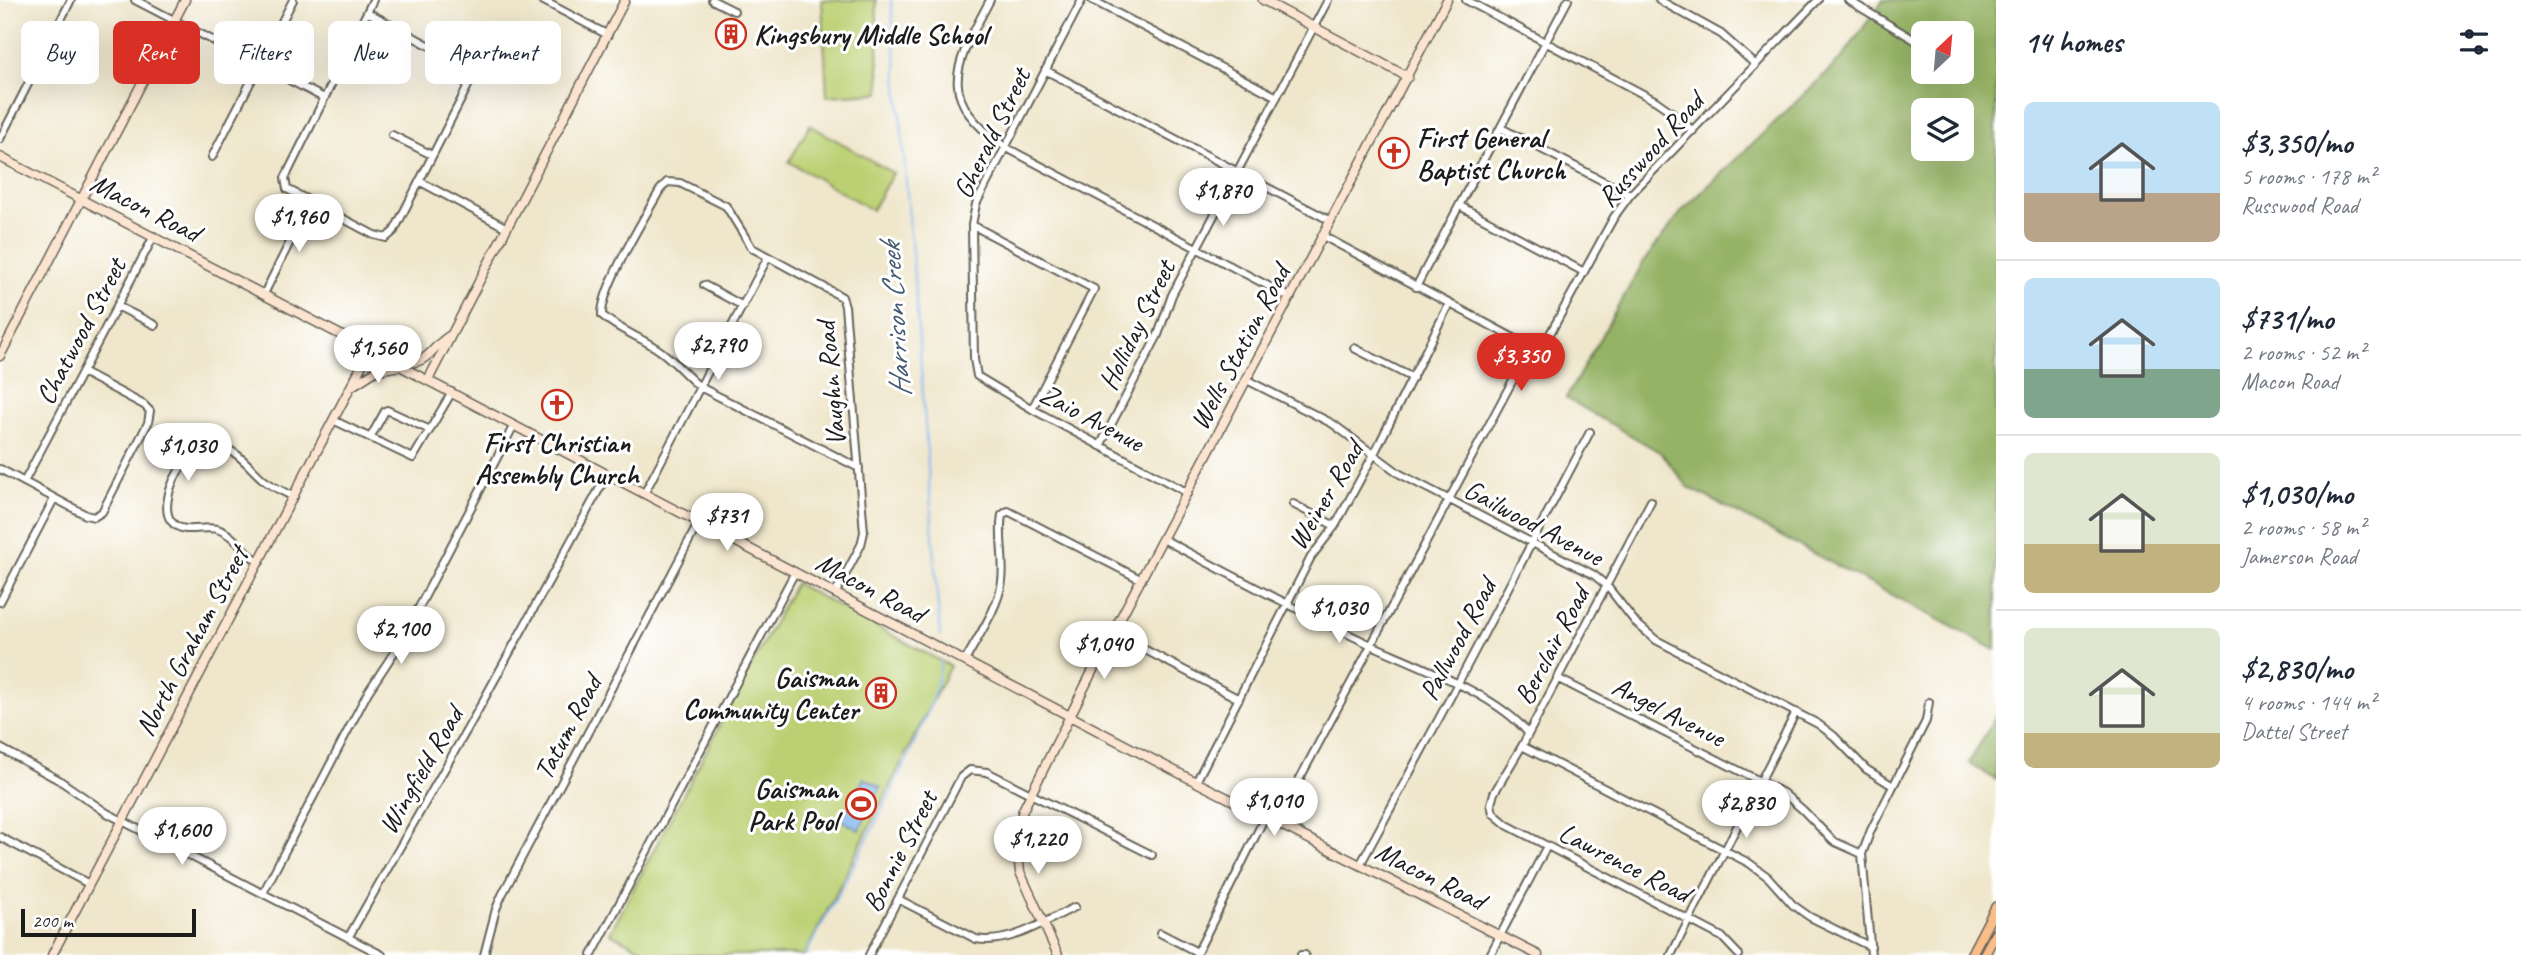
<!DOCTYPE html>
<meta charset="utf-8">
<style>
body{margin:0;font-family:Caveat,sans-serif;background:#f6f6f7;color:#1f2937;height:100vh;display:flex;flex-direction:column;font-size:26px;white-space:nowrap}
*{box-sizing:border-box;margin:0}
p{font-size:23px;color:#747a83}
.icon{flex:none;width:38px;height:38px;fill:none;stroke:currentColor;stroke-width:2;stroke-linecap:round;stroke-linejoin:round}
.map{position:relative;flex:1;overflow:hidden}
.side{display:flex;flex-direction:column;background:#fff;width:525px}
.side>*{flex:none}
.top-card{position:absolute;left:21px;top:21px;width:665px;height:63px;display:flex;gap:14px}
.needle{width:46px;rotate:26deg}
.tools{position:absolute;left:1911px;top:21px;display:grid;gap:14px}
.tools a{display:grid;place-items:center;width:63px;height:63px;border-radius:10px;background:#fff;box-shadow:0 7px 28px #0002;font-size:35px}
.scale{position:absolute;left:21px;bottom:18px;width:175px;box-sizing:border-box;padding-left:7px;border:4px solid #1c1c1c;border-top:0;font-size:19px;line-height:24px;white-space:nowrap;color:#1c1c1c;-webkit-text-stroke:5px #fff;paint-order:stroke}
.price{position:absolute;translate:-50% -60px;padding:0 16px;border-radius:24px;background:#fff;color:#222;font-size:23px;line-height:46px;filter:drop-shadow(0 2px 4px #0008)}
.price::after{content:'';position:absolute;left:50%;top:42px;width:21px;height:16px;margin-left:-10px;background:inherit;clip-path:polygon(0 0,100% 0,50% 100%)}
.price.on{background:#d93025;color:#fff}
ul{padding:0;list-style:none}
li{display:flex;align-items:center;gap:21px;height:175px;padding:0 28px}
li+li{border-top:2px solid #e0e1e3}
li span{display:grid;place-items:center;flex:none;width:196px;height:140px;border-radius:10px;color:#555}
li>.icon{margin-inline-start:auto}
span .icon{width:84px;height:84px;fill:#fffc;stroke-width:1}
li b{font-size:30px}
h2{display:flex;justify-content:space-between;align-items:center;height:84px;padding:0 28px;font-size:30px}
.tag{padding:0 24px;border-radius:10px;background:#fff;box-shadow:0 7px 28px #0002;font-size:24px;line-height:63px}
.tag.on{background:#d93025;color:#fff}
main{display:flex;flex:1;min-height:0}
.map>svg:first-child{display:block}
.green{fill:#bcd073;stroke:#6c7648;stroke-width:2}
.forest{fill:#95b265;stroke:#586740;stroke-width:2;fill-rule:evenodd}
.water{fill:#83b6f0;stroke:#506986;stroke-width:2}
.lines{fill:none;stroke-linecap:round;stroke-linejoin:round}
.stream{stroke:#83b6f0;stroke-width:2}
.street-casing{stroke:#666359;stroke-width:10}
.secondary-casing{stroke:#666359;stroke-width:11}
.primary-casing{stroke:#666359;stroke-width:12}
.street{stroke:#fff;stroke-width:6}
.secondary{stroke:#fce5d0;stroke-width:8}
.primary{stroke:#f8bd89;stroke-width:9}
.labels{text-anchor:middle;stroke-width:6;stroke-linejoin:round;paint-order:stroke}
.poi-label{font-size:28px;font-weight:bold;fill:#1c1c1c;stroke:#fff;text-anchor:start}
.street-label{font-size:28px;fill:#1c1c1c;stroke:#fff}
.water-label{font-size:30px;font-style:italic;fill:#455a71;stroke:#fff}
</style>
<main>
<div class="map">
<svg width="1996" height="955" viewBox="0 0 1996 955">
<rect width="100%" height="100%" fill="#fff"/>
<filter id="ink" filterUnits="userSpaceOnUse"><feTurbulence type="fractalNoise" baseFrequency=".0143" numOctaves="2"/><feDisplacementMap in="SourceGraphic" scale="14" xChannelSelector="R" yChannelSelector="G"/><feConvolveMatrix kernelMatrix="1 2 1 2 8 2 1 2 1" color-interpolation-filters="sRGB"/></filter>
<filter id="wash" filterUnits="userSpaceOnUse"><feTurbulence type="fractalNoise" baseFrequency=".00686" numOctaves="4" result="noise"/><feDisplacementMap in="SourceGraphic" scale="28" xChannelSelector="R" yChannelSelector="G"/><feGaussianBlur stdDeviation="1.57" result="paint"/><feColorMatrix in="noise" values="0 0 0 0 0 0 0 0 0 0 0 0 0 0 0 0 0 1.4 0 .05"/><feComposite in="paint" operator="in"/></filter>
<g filter="url(#wash)">
<rect width="100%" height="100%" fill="#efe6cb"/>
<path class="green" d="M822 0H876L880 93 827 96Z
M810 125 893 173 872 210 789 162Z
M795 583 950 666 805 955H653L610 933Z"/>
<path class="forest" d="M1883 0H1996V650L1688 487 1661 453 1566 398 1644 261 1683 210 1841 59ZM1923 33H1962V72H1923ZM1923 110H1962V149H1923Z
M1996 716V780L1969 763Z"/>
<path class="water" d="M864 778 881 787 859 830 841 820Z"/>
<g class="lines">
<path class="stream" d="M891 0 918 326 940 636
M805 955C837 898 867 841 896 782 914 743 936 704 941 661"/>
</g>
</g>
<g filter="url(#ink)">
<g class="lines">
<g class="street-casing">
<path id="street" d="M135 0 324 98
M542 0 608 35
M712 0 734 11
M990 0C956 65 933 96 1005 147L1291 298
M1082 0 976 204 972 225 974 359 977 376 1032 409 1188 493
M1092 0 1277 97
M1466 0 1656 101 1673 113 1693 131
M1659 0 1721 34 1756 65
M1848 0 1923 45
M369 13 467 66 472 72 470 82 394 231 386 238 374 235 287 189 285 178 373 0
M1045 70 1331 221
M1501 128 1630 195
M392 135 432 155
M0 139 71 0
M212 157 293 0
M419 181 507 228
M1460 206 1584 272
M972 225 1094 289 1032 409
M1323 236 1540 352
M704 285 743 306
M1416 287 1568 0
M264 294 310 202
M117 306 155 325
M1354 348 1413 378
M1247 380 1333 424 1400 474 1594 575 1607 586 1636 623 1656 640 1818 724 1834 736 1866 769 1893 786
M333 420 413 458 452 392
M370 438 385 411 387 410 430 430
M1100 446 1158 335 1172 295 1328 0
M0 469 86 515 94 517 102 512 148 423 150 411 144 405 82 372
M24 482 154 236
M644 494 768 257
M1651 501 1522 746 1494 793 1491 804 1493 813 1507 825 1722 937 1739 955
M1293 504 1335 526
M1163 539C1231 575 1298 611 1367 643 1413 664 1497 694 1528 733
M260 562C244 554 235 534 217 529 202 525 183 536 171 521 156 501 187 439 218 446 240 451 249 468 265 481 273 487 284 492 294 497
M835 594 861 545 864 532 845 306 842 297 752 248 726 206 680 183 667 182 660 190C645 217 601 288 602 315 618 330 641 337 659 350 674 360 686 376 700 387L859 468
M0 602 54 499
M1113 633 1239 699
M965 661C977 638 999 607 1002 581 1005 559 998 537 1002 515L1008 511 1142 580
M1557 678 1783 793 1803 810 1833 841 1862 854
M1522 746 1749 863 1768 877 1793 905 1810 917 1871 947
M0 748 59 780 107 813 382 955
M1196 782 1311 557 1335 526 1374 454 1449 304
M1276 823 1514 378 1540 352 1614 217 1630 195 1818 0
M0 837 89 884
M1360 865 1457 685 1590 432
M263 893 368 692 401 642 514 425
M898 899 976 939C1010 945 1045 921 1075 907
M1160 933 1197 952
M348 938 477 712 607 475
M484 955 496 909 502 895 699 522
M592 955 795 572
M869 955 961 777 970 770 987 772 1152 855
M1196 955 1265 817
M1301 955H1305
M1490 955 1547 846
M1671 955 1796 712
M1871 955 1862 854 1871 830 1926 721 1929 702"/>
</g>
<g class="secondary-casing">
<path id="secondary" d="M1263 0 1408 77
M0 157 1196 782 1538 955
M0 356 185 0
M399 362C429 366 428 350 449 336
M428 380 625 0
M352 386 377 370 400 366
M52 955 370 350
M1058 955 1020 872 1016 836 1023 810 1092 672 1447 0"/>
</g>
<g class="primary-casing">
<path id="primary" d="M1971 955 1996 907
M1984 955 1996 933"/>
</g>
<use href="#street" class="street"/>
<use href="#secondary" class="secondary"/>
<use href="#primary" class="primary"/>
</g>
</g>
<defs>
<g id="building-ring" transform="scale(1.575)"><circle r="9.5" fill="#fff" stroke="#c8321e" stroke-width="1.5"/><path d="M-4-6H4V6H1V3H-1V6H-4ZM-2.5-4.3h1.7v1.8h-1.7ZM.8-4.3h1.7v1.8H.8ZM-2.5-1h1.7V.8h-1.7ZM.8-1h1.7V.8H.8Z" fill="#c8321e"/></g>
<g id="church-ring" transform="scale(1.575)"><circle r="9.5" fill="#fff" stroke="#c8321e" stroke-width="1.5"/><path d="M-1.2-6h2.4v3.5h3.3v2.4h-3.3V6h-2.4V-.1h-3.3v-2.4h3.3Z" fill="#c8321e"/></g>
<g id="stadium-ring" transform="scale(1.575)"><circle r="9.5" fill="#fff" stroke="#c8321e" stroke-width="1.5"/><path d="M0-5a6.5 5 0 1 0 0 10a6.5 5 0 1 0 0-10ZM-3.5-1.8h7v3.6h-7Z" fill="#c8321e"/></g>
</defs>
<g fill-rule="evenodd">
<use href="#building-ring" x="731" y="34"/>
<use href="#church-ring" x="1394" y="153"/>
<use href="#church-ring" x="557" y="405"/>
<use href="#building-ring" x="881" y="693"/>
<use href="#stadium-ring" x="861" y="804"/>
</g>
<g class="labels">
<g class="poi-label">
<text x="754" y="44">Kingsbury Middle School</text>
<text x="1417" y="147">First General<tspan x="1417" dy="32">Baptist Church</tspan></text>
<text x="557" y="452" text-anchor="middle">First Christian<tspan x="557" dy="32">Assembly Church</tspan></text>
<text x="858" y="687" text-anchor="end">Gaisman<tspan x="858" dy="32">Community Center</tspan></text>
<text x="838" y="798" text-anchor="end">Gaisman<tspan x="838" dy="32">Park Pool</tspan></text>
</g>
<g class="street-label">
<text transform="translate(991 133) rotate(-64)" y="10">Gherald Street</text>
<text transform="translate(1650 149) rotate(-48)" y="10">Russwood Road</text>
<text transform="translate(146 207) rotate(27)" y="10">Macon Road</text>
<text transform="translate(1136 325) rotate(-64)" y="10">Holliday Street</text>
<text transform="translate(80 331) rotate(-62)" y="10">Chatwood Street</text>
<text transform="translate(1239 347) rotate(-62)" y="10">Wells Station Road</text>
<text transform="translate(830 384) rotate(-95)" y="10">Vaughn Road</text>
<text transform="translate(1092 417) rotate(28)" y="10">Zaio Avenue</text>
<text transform="translate(1325 495) rotate(-59)" y="10">Weiner Road</text>
<text transform="translate(1534 522) rotate(28)" y="10">Gailwood Avenue</text>
<text transform="translate(871 587) rotate(28)" y="10">Macon Road</text>
<text transform="translate(1457 639) rotate(-62)" y="10">Pallwood Road</text>
<text transform="translate(191 641) rotate(-62)" y="10">North Graham Street</text>
<text transform="translate(1551 645) rotate(-62)" y="10">Berclair Road</text>
<text transform="translate(1669 711) rotate(27)" y="10">Angel Avenue</text>
<text transform="translate(567 727) rotate(-62)" y="10">Tatum Road</text>
<text transform="translate(420 770) rotate(-60)" y="10">Wingfield Road</text>
<text transform="translate(899 851) rotate(-63)" y="10">Bonnie Street</text>
<text transform="translate(1625 862) rotate(27)" y="10">Lawrence Road</text>
<text transform="translate(1431 875) rotate(27)" y="10">Macon Road</text>
</g>
<g class="water-label">
<text transform="translate(895 320) rotate(-94)" y="10">Harrison Creek</text>
</g>
</g>
</svg>
<div class="tools">
<a><svg class="needle" viewBox="-14 -14 28 28"><path d="M0-13l5 13h-10z" fill="#e53935"/><path d="M0 13l5-13h-10z" fill="#747a83"/></svg></a>
<a><svg class="icon" aria-label="layers" viewBox="0 0 24 24"><path d="M12 4l9 5-9 5-9-5zM3 14l9 5 9-5"/></svg></a>
</div>
<div class="scale">200 m</div>
<b class="price" style="left:1223px;top:228px">$1,870</b>
<b class="price" style="left:299px;top:254px">$1,960</b>
<b class="price" style="left:718px;top:382px">$2,790</b>
<b class="price" style="left:378px;top:385px">$1,560</b>
<b class="price on" style="left:1521px;top:393px">$3,350</b>
<b class="price" style="left:188px;top:483px">$1,030</b>
<b class="price" style="left:727px;top:553px">$731</b>
<b class="price" style="left:1339px;top:645px">$1,030</b>
<b class="price" style="left:401px;top:666px">$2,100</b>
<b class="price" style="left:1104px;top:681px">$1,040</b>
<b class="price" style="left:1274px;top:838px">$1,010</b>
<b class="price" style="left:1746px;top:840px">$2,830</b>
<b class="price" style="left:182px;top:867px">$1,600</b>
<b class="price" style="left:1038px;top:876px">$1,220</b>
<div class="top-card">
<a class="tag">Buy</a>
<a class="tag on">Rent</a>
<a class="tag">Filters</a>
<a class="tag">New</a>
<a class="tag">Apartment</a>
</div>
</div>
<section class="side">
<h2>14 homes<svg class="icon" aria-label="filters" viewBox="0 0 24 24"><path d="M4 7h16M4 17h16"/><circle cx="9" cy="7" r="2"/><circle cx="15" cy="17" r="2"/></svg></h2>
<ul>
<li><span style="background:linear-gradient(#bfe0f5 65%,#b9a48a 0)"><svg class="icon" aria-label="home" viewBox="0 0 24 24"><path d="M3 11l9-7 9 7M6 9v11h12V9"/></svg></span><div><b>$3,350/mo</b><p>5 rooms · 178 m²</p><p>Russwood Road</p></div></li>
<li><span style="background:linear-gradient(#bfe0f5 65%,#7fa58c 0)"><svg class="icon" aria-label="home" viewBox="0 0 24 24"><path d="M3 11l9-7 9 7M6 9v11h12V9"/></svg></span><div><b>$731/mo</b><p>2 rooms · 52 m²</p><p>Macon Road</p></div></li>
<li><span style="background:linear-gradient(#dfe7d0 65%,#c2b280 0)"><svg class="icon" aria-label="home" viewBox="0 0 24 24"><path d="M3 11l9-7 9 7M6 9v11h12V9"/></svg></span><div><b>$1,030/mo</b><p>2 rooms · 58 m²</p><p>Jamerson Road</p></div></li>
<li><span style="background:linear-gradient(#dfe7d0 75%,#c2b280 0)"><svg class="icon" aria-label="home" viewBox="0 0 24 24"><path d="M3 11l9-7 9 7M6 9v11h12V9"/></svg></span><div><b>$2,830/mo</b><p>4 rooms · 144 m²</p><p>Dattel Street</p></div></li>
</ul>
</section>
</main>
